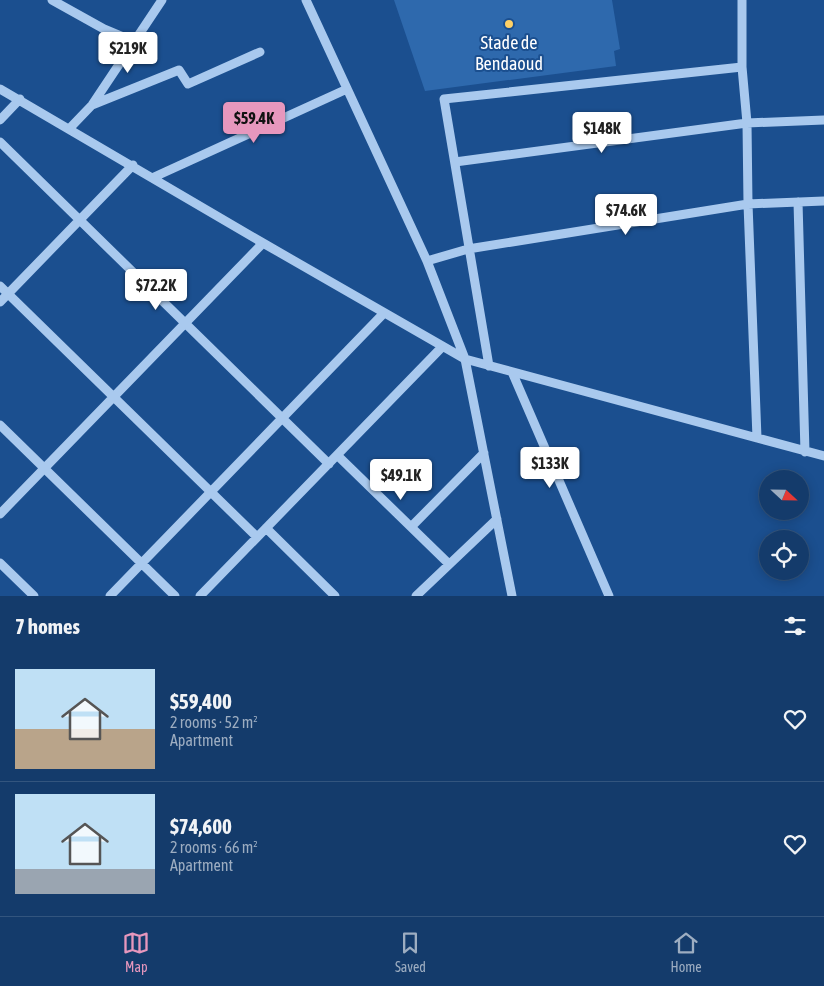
<!DOCTYPE html>
<meta charset="utf-8">
<style>
body{margin:0;font-family:"Asap Condensed",sans-serif;background:#1d4271;color:#f1f3f6;height:100vh;display:flex;flex-direction:column;font-size:19px;white-space:nowrap}
*{box-sizing:border-box;margin:0}
p{font-size:16px;color:#9dadc1}
.icon{flex:none;width:28px;height:28px;fill:none;stroke:currentColor;stroke-width:2;stroke-linecap:round;stroke-linejoin:round}
.map{position:relative;height:596px;overflow:hidden}
.panel{display:flex;flex-direction:column;background:#143b6b;flex:1}
.panel>*{flex:none}
.needle{width:32px;rotate:112deg}
.buttons{position:absolute;left:759px;top:470px;display:grid;gap:10px}
.buttons a{display:grid;place-items:center;width:50px;height:50px;border-radius:50%;background:#143b6b;box-shadow:0 2px 12px #0003,0 0 0 1px #33557e;font-size:25px}
.price{position:absolute;translate:-50% -42px;padding:0 11px;border-radius:5px;background:#fff;color:#222;font-size:16px;line-height:32px;filter:drop-shadow(0 1px 2px #0008)}
.price::after{content:'';position:absolute;left:50%;top:30px;width:15px;height:11px;margin-left:-8px;background:inherit;clip-path:polygon(0 0,100% 0,50% 100%)}
.price.current{background:#e797bd;color:#111}
ul{padding:0;list-style:none}
li{display:flex;align-items:center;gap:15px;height:125px;padding:0 15px}
li+li{border-top:1px solid #33557e}
li span{display:grid;place-items:center;flex:none;width:140px;height:100px;border-radius:0px;color:#555}
li>.icon{margin-inline-start:auto}
span .icon{width:60px;height:60px;fill:#fffc;stroke-width:1}
li b{font-size:21px}
h2{display:flex;justify-content:space-between;align-items:center;height:60px;padding:0 15px;font-size:21px}
.tab-bar{display:flex;justify-content:space-around;align-items:center;height:70px;border-top:1px solid #33557e;background:#143b6b;font-size:14px;color:#9dadc1}
.tab-bar a{display:grid;justify-items:center;gap:2px}
.tab-bar .current{color:#e797bd}
.map>svg:first-child{display:block}
.green{fill:#2e69ad}
.lines{fill:none;stroke-linecap:round;stroke-linejoin:round}
.minor{stroke:#a9c9ee;stroke-width:9}
.poi-dot{fill:#ffd166;stroke:#1b4f8f;stroke-width:2}
.labels{text-anchor:middle;stroke-width:4;stroke-linejoin:round;paint-order:stroke}
.poi-label{font-size:18px;fill:#fff;stroke:#1b4f8f}
</style>
<div class="map">
<svg width="824" height="596" viewBox="0 0 824 596">
<rect width="100%" height="100%" fill="#1b4f8f"/>
<path class="green" d="M394 0H612L620 49 614 51 616 66 425 91Z"/>
<g class="lines">
<path class="minor" d="M52 0 104 29 135 42
M306 0 427 261 465 359 512 596
M742 0V67L747 123 748 204 757 438
M0 89 263 243 465 359 824 456
M92 105 179 70 188 84 260 52
M0 120 20 99
M69 129 92 105 162 0
M0 142 329 464
M455 162 747 123 824 120
M152 178 347 89
M798 202 805 452
M427 261 468 249 748 204 824 201
M0 286 257 537
M0 302 133 165
M489 366 444 99 742 67
M512 372 609 596
M0 425 175 596
M337 455 449 564
M0 514 263 243
M411 527 484 453
M266 528 335 596
M0 563 34 596
M110 596 384 313
M200 596 442 347
M416 596 497 519"/>
</g>
<circle class="poi-dot" cx="509" cy="24" r="5"/>
<g class="labels">
<g class="poi-label">
<text x="509" y="49">Stade de<tspan x="509" dy="21">Bendaoud</tspan></text>
</g>
</g>
</svg>
<div class="buttons">
<a><svg class="needle" viewBox="-14 -14 28 28"><path d="M0-13l5 13h-10z" fill="#e53935"/><path d="M0 13l5-13h-10z" fill="#9dadc1"/></svg></a>
<a><svg class="icon" aria-label="locate" viewBox="0 0 24 24"><circle cx="12" cy="12" r="6"/><path d="M12 2v4M12 18v4M2 12h4M18 12h4"/></svg></a>
</div>
<b class="price" style="left:128px;top:74px">$219K</b>
<b class="price current" style="left:254px;top:144px">$59.4K</b>
<b class="price" style="left:602px;top:154px">$148K</b>
<b class="price" style="left:626px;top:236px">$74.6K</b>
<b class="price" style="left:156px;top:311px">$72.2K</b>
<b class="price" style="left:550px;top:489px">$133K</b>
<b class="price" style="left:401px;top:501px">$49.1K</b>
</div>
<section class="panel">
<h2>7 homes<svg class="icon" aria-label="filters" viewBox="0 0 24 24"><path d="M4 7h16M4 17h16"/><circle cx="9" cy="7" r="2"/><circle cx="15" cy="17" r="2"/></svg></h2>
<ul>
<li><span style="background:linear-gradient(#bfe0f5 60%,#b9a48a 0)"><svg class="icon" aria-label="home" viewBox="0 0 24 24"><path d="M3 11l9-7 9 7M6 9v11h12V9"/></svg></span><div><b>$59,400</b><p>2 rooms · 52 m²</p><p>Apartment</p></div><svg class="icon" aria-label="heart" viewBox="0 0 24 24"><path d="M12 20l-8-8c-3-5 5-10 8-4 3-6 11-1 8 4z"/></svg></li>
<li><span style="background:linear-gradient(#bfe0f5 75%,#9aa5b1 0)"><svg class="icon" aria-label="home" viewBox="0 0 24 24"><path d="M3 11l9-7 9 7M6 9v11h12V9"/></svg></span><div><b>$74,600</b><p>2 rooms · 66 m²</p><p>Apartment</p></div><svg class="icon" aria-label="heart" viewBox="0 0 24 24"><path d="M12 20l-8-8c-3-5 5-10 8-4 3-6 11-1 8 4z"/></svg></li>
</ul>
</section>
<nav class="tab-bar">
<a class="current"><svg class="icon" aria-label="map" viewBox="0 0 24 24"><path d="M3 6l6-2 6 2 6-2v14l-6 2-6-2-6 2zM9 4v14M15 6v14"/></svg>Map</a>
<a><svg class="icon" aria-label="saved" viewBox="0 0 24 24"><path d="M7 4h10v16l-5-4-5 4z"/></svg>Saved</a>
<a><svg class="icon" aria-label="home" viewBox="0 0 24 24"><path d="M3 11l9-7 9 7M6 9v11h12V9"/></svg>Home</a>
</nav>
